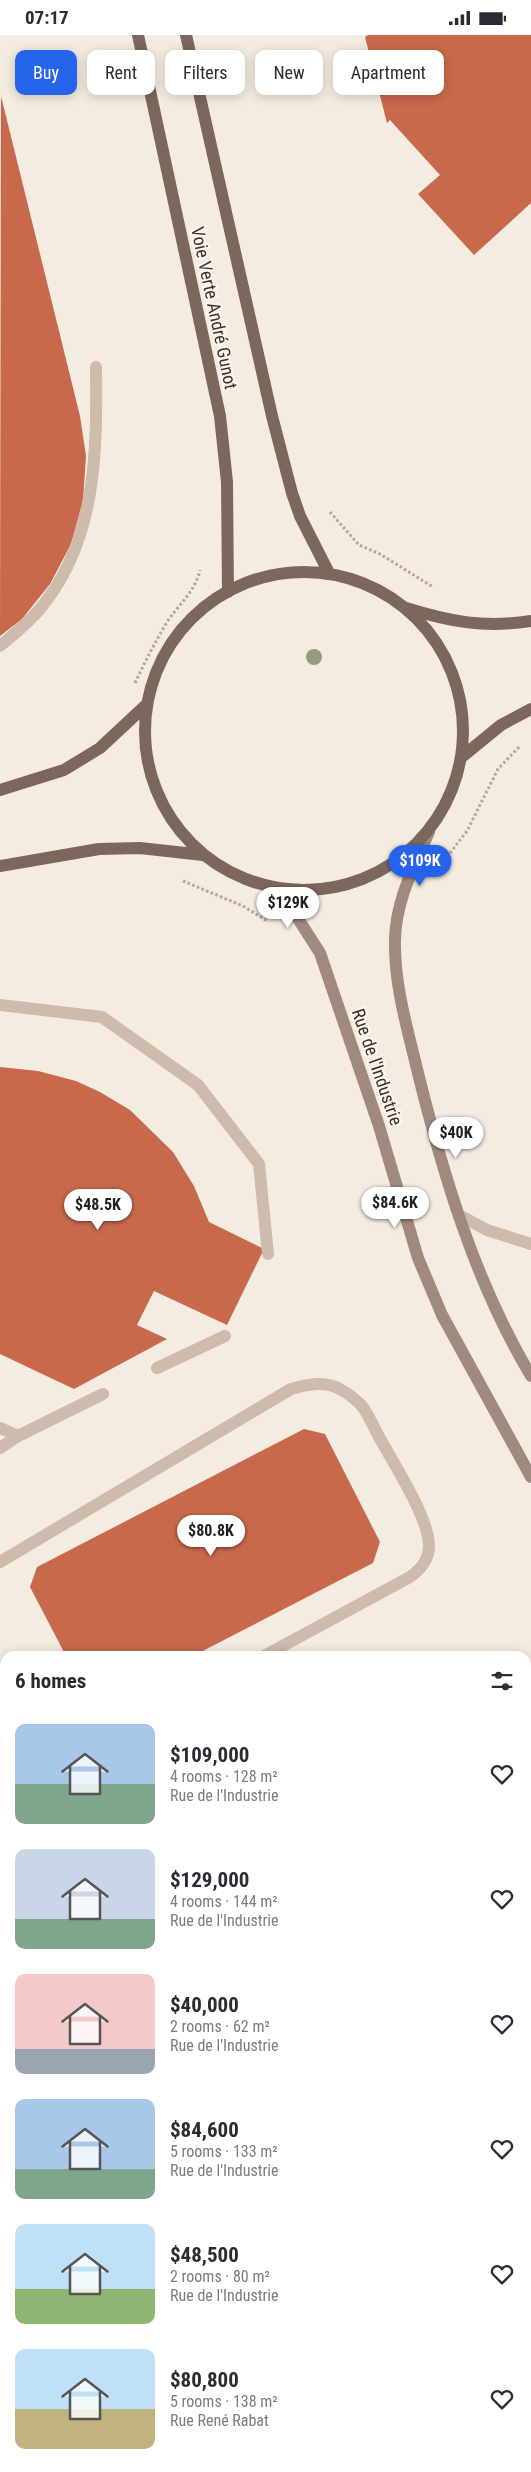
<!DOCTYPE html>
<meta charset="utf-8">
<style>
body{margin:0;font-family:"Roboto Condensed",sans-serif;background:#f2f2f3;color:#2b2b33;height:100vh;display:flex;flex-direction:column;font-size:19px;white-space:nowrap}
*{box-sizing:border-box;margin:0}
p{font-size:16px;color:#7c7c81}
.icon{flex:none;width:28px;height:28px;fill:none;stroke:currentColor;stroke-width:2;stroke-linecap:round;stroke-linejoin:round}
.map{position:relative;flex:1;overflow:hidden}
.drawer{position:absolute;left:0px;top:1616px;width:531px;height:821px;display:flex;flex-direction:column;background:#fff;border-radius:15px 15px 0 0;box-shadow:0 2px 12px #0003}
.drawer>*{flex:none}
.banner{position:absolute;left:15px;top:15px;width:501px;height:45px;display:flex;gap:10px}
.price{position:absolute;translate:-50% -42px;padding:0 11px;border-radius:18px;background:#fff;color:#222;font-size:16px;line-height:32px;filter:drop-shadow(0 1px 2px #0008)}
.price::after{content:'';position:absolute;left:50%;top:30px;width:15px;height:11px;margin-left:-8px;background:inherit;clip-path:polygon(0 0,100% 0,50% 100%)}
.price.selected{background:#2563eb;color:#fff}
ul{padding:0;list-style:none}
li{display:flex;align-items:center;gap:15px;height:125px;padding:0 15px}
li span{display:grid;place-items:center;flex:none;width:140px;height:100px;border-radius:10px;color:#555}
li>.icon{margin-inline-start:auto}
span .icon{width:60px;height:60px;fill:#fffc;stroke-width:1}
li b{font-size:21px}
h2{display:flex;justify-content:space-between;align-items:center;height:60px;padding:0 15px;font-size:21px}
.tag{padding:0 18px;border-radius:10px;background:#fff;box-shadow:0 2px 12px #0003;font-size:18px;line-height:45px}
.tag.selected{background:#2563eb;color:#fff}
.status{display:flex;justify-content:space-between;align-items:center;height:35px;padding:0 25px;background:#fff;direction:ltr}
.status svg{height:14px;fill:currentColor}
.map>svg:first-child{display:block}
.building{fill:#c8694b}
.lines{fill:none;stroke-linecap:round;stroke-linejoin:round}
.path{stroke:#b9a596;stroke-width:3;stroke-dasharray:2.5 2.5;stroke-linecap:butt}
.lane{stroke:#cdbbac;stroke-width:12}
.street{stroke:#cdbbac;stroke-width:12}
.secondary{stroke:#a18a7d;stroke-width:12}
.primary{stroke:#7d675c;stroke-width:12}
.tree{fill:#969b7f}
.labels{text-anchor:middle;stroke-width:5;stroke-linejoin:round;paint-order:stroke}
.street-label{font-size:18px;fill:#3b302b;stroke:#fbf5ee}
</style>
<div class="status"><b>07:17</b><svg viewBox="0 0 49 12"><path d="M0 12V9h3v3zM5 12V6h3v6zM10 12V3h3v9zM15 12V0h3v12zM26 1h20v11H26zM47 4h2v5h-2z"/></svg></div>
<div class="map">
<svg width="531" height="2437" viewBox="0 0 531 2437">
<rect width="100%" height="100%" fill="#f4ebe1"/>
<path class="building" d="M368 0H531V168L474 220 418 159 440 140 390 85 387 88 365 2Z
M1 61 80 381 86 421 83 466 71 509 50 549 22 584 0 601Z
M0 1032 38 1036 76 1046 100 1057 130 1075 173 1117 194 1151 209 1187 264 1214 227 1290 154 1256 137 1290 167 1304 74 1354 0 1319Z
M304 1394 325 1399 380 1507 373 1528 193 1621H66L30 1552 37 1532Z
M526 1752 531 1757V1775L526 1778Z
M0 1911 5 1920V2198L0 2201Z
M526 2110 528 2113 531 2111V2174L526 2176Z
M154 2432H254L258 2437H158Z"/>
<g class="lines">
<path class="path" d="M330 477 359 510 380 519 433 552
M135 648C145 627 155 607 167 587 179 569 195 557 200 535
M450 818 467 796 498 734 520 711
M183 846 243 871 267 886"/>
<path class="lane" d="M0 611C13 600 28 588 39 575 97 507 97 417 96 332
M0 970 102 982 198 1050 259 1129 268 1219
M157 1333 225 1301
M0 1393 18 1401
M0 1413 18 1401 103 1359
M0 1527 291 1354C308 1349 327 1345 343 1356 349 1359 356 1365 361 1370 368 1378 373 1391 378 1400 392 1426 429 1482 429 1511 429 1525 421 1534 410 1542L264 1621
M0 1783 5 1782
M0 1824 5 1814
M0 1890 5 1900
M0 2224 5 2221"/>
<path class="street" d="M459 1180 487 1195 531 1209
M356 2432 359 2437"/>
<path class="secondary" d="M429 797C414 832 396 865 395 904 394 948 406 988 416 1030 442 1136 474 1246 531 1341
M279 854 320 918 379 1091 418 1223 442 1280 531 1442
M0 1746 5 1753
M526 1912 531 1909"/>
<path class="primary" d="M138 0 220 381 227 447 228 557
M186 0 272 381 292 458 300 481 329 538
M145 696a159 159 0 1 1 318 0a159 159 0 1 1-318 0Z
M406 573C451 587 484 593 531 586
M463 721 501 690 531 674
M0 755 64 735 100 713 145 671
M0 831 99 814 140 813 203 820"/>
</g>
<circle class="tree" cx="314" cy="622" r="8"/>
<g class="labels">
<g class="street-label">
<text transform="translate(214 273) rotate(78)" y="6">Voie Verte André Gunot</text>
<text transform="translate(377 1032) rotate(71)" y="6">Rue de l'Industrie</text>
</g>
</g>
</svg>
<b class="price selected" style="left:420px;top:852px">$109K</b>
<b class="price" style="left:288px;top:894px">$129K</b>
<b class="price" style="left:456px;top:1124px">$40K</b>
<b class="price" style="left:395px;top:1194px">$84.6K</b>
<b class="price" style="left:98px;top:1196px">$48.5K</b>
<b class="price" style="left:211px;top:1522px">$80.8K</b>
<div class="banner">
<a class="tag selected">Buy</a>
<a class="tag">Rent</a>
<a class="tag">Filters</a>
<a class="tag">New</a>
<a class="tag">Apartment</a>
</div>
<section class="drawer">
<h2>6 homes<svg class="icon" aria-label="filters" viewBox="0 0 24 24"><path d="M4 7h16M4 17h16"/><circle cx="9" cy="7" r="2"/><circle cx="15" cy="17" r="2"/></svg></h2>
<ul>
<li><span style="background:linear-gradient(#a9c7e8 60%,#7fa58c 0)"><svg class="icon" aria-label="home" viewBox="0 0 24 24"><path d="M3 11l9-7 9 7M6 9v11h12V9"/></svg></span><div><b>$109,000</b><p>4 rooms · 128 m²</p><p>Rue de l'Industrie</p></div><svg class="icon" aria-label="heart" viewBox="0 0 24 24"><path d="M12 20l-8-8c-3-5 5-10 8-4 3-6 11-1 8 4z"/></svg></li>
<li><span style="background:linear-gradient(#c9d6e8 70%,#7fa58c 0)"><svg class="icon" aria-label="home" viewBox="0 0 24 24"><path d="M3 11l9-7 9 7M6 9v11h12V9"/></svg></span><div><b>$129,000</b><p>4 rooms · 144 m²</p><p>Rue de l'Industrie</p></div><svg class="icon" aria-label="heart" viewBox="0 0 24 24"><path d="M12 20l-8-8c-3-5 5-10 8-4 3-6 11-1 8 4z"/></svg></li>
<li><span style="background:linear-gradient(#f6c9c9 75%,#9aa5b1 0)"><svg class="icon" aria-label="home" viewBox="0 0 24 24"><path d="M3 11l9-7 9 7M6 9v11h12V9"/></svg></span><div><b>$40,000</b><p>2 rooms · 62 m²</p><p>Rue de l'Industrie</p></div><svg class="icon" aria-label="heart" viewBox="0 0 24 24"><path d="M12 20l-8-8c-3-5 5-10 8-4 3-6 11-1 8 4z"/></svg></li>
<li><span style="background:linear-gradient(#a9c7e8 70%,#7fa58c 0)"><svg class="icon" aria-label="home" viewBox="0 0 24 24"><path d="M3 11l9-7 9 7M6 9v11h12V9"/></svg></span><div><b>$84,600</b><p>5 rooms · 133 m²</p><p>Rue de l'Industrie</p></div><svg class="icon" aria-label="heart" viewBox="0 0 24 24"><path d="M12 20l-8-8c-3-5 5-10 8-4 3-6 11-1 8 4z"/></svg></li>
<li><span style="background:linear-gradient(#bfe0f5 65%,#8fb573 0)"><svg class="icon" aria-label="home" viewBox="0 0 24 24"><path d="M3 11l9-7 9 7M6 9v11h12V9"/></svg></span><div><b>$48,500</b><p>2 rooms · 80 m²</p><p>Rue de l'Industrie</p></div><svg class="icon" aria-label="heart" viewBox="0 0 24 24"><path d="M12 20l-8-8c-3-5 5-10 8-4 3-6 11-1 8 4z"/></svg></li>
<li><span style="background:linear-gradient(#bfe0f5 60%,#c2b280 0)"><svg class="icon" aria-label="home" viewBox="0 0 24 24"><path d="M3 11l9-7 9 7M6 9v11h12V9"/></svg></span><div><b>$80,800</b><p>5 rooms · 138 m²</p><p>Rue René Rabat</p></div><svg class="icon" aria-label="heart" viewBox="0 0 24 24"><path d="M12 20l-8-8c-3-5 5-10 8-4 3-6 11-1 8 4z"/></svg></li>
</ul>
</section>
</div>
